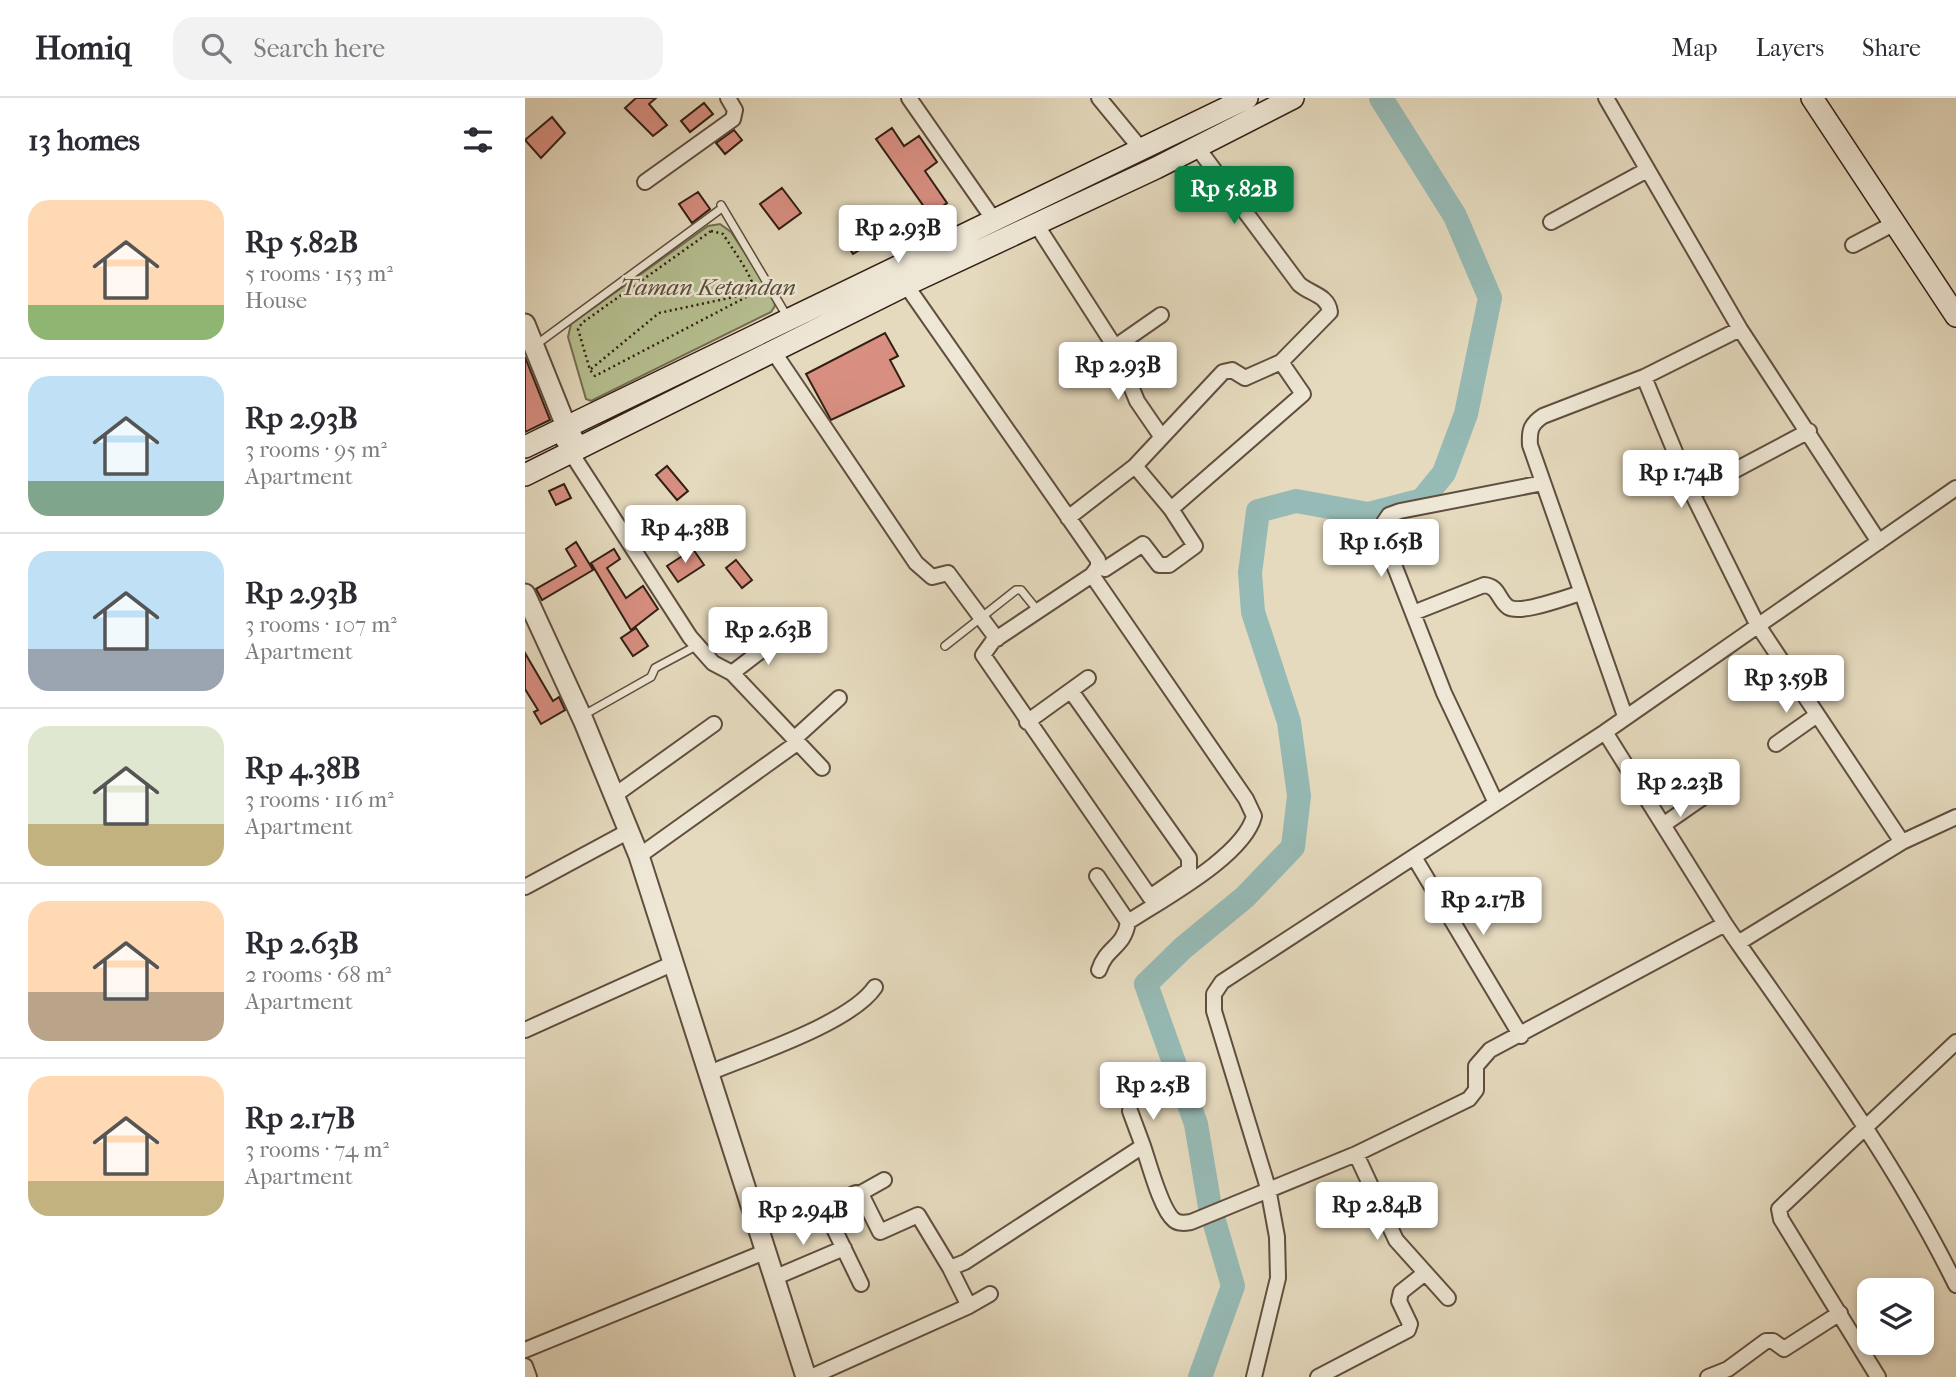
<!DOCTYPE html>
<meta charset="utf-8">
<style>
body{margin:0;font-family:"IM FELL French Canon",serif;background:#f2f2f3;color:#2b2b33;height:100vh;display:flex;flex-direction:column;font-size:26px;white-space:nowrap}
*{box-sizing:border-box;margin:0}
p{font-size:23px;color:#7c7c81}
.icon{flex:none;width:38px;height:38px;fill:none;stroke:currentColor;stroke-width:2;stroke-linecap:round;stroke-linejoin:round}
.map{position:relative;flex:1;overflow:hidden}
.details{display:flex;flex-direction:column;background:#fff;width:525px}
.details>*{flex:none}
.buttons{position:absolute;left:1332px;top:1180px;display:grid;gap:14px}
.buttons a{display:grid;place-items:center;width:77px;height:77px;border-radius:14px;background:#fff;box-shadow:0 4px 10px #0003;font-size:35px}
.price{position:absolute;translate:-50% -60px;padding:0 16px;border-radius:7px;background:#fff;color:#222;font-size:23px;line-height:46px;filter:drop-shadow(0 2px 4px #0008)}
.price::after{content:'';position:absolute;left:50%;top:42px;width:21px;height:16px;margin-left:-10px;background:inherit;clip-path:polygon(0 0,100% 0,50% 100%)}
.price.selected{background:#0b8043;color:#fff}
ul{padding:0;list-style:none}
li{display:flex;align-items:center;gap:21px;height:175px;padding:0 28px}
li+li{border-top:2px solid #e1e1e2}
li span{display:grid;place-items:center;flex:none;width:196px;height:140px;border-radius:21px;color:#555}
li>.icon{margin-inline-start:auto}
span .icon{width:84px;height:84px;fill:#fffc;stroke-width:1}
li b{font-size:30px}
h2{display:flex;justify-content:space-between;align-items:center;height:84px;padding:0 28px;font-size:30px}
header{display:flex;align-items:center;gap:42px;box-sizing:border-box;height:98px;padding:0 35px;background:#fff;border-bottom:2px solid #e1e1e2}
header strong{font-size:33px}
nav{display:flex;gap:38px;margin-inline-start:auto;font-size:24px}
.search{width:490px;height:63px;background:#f2f2f3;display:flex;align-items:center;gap:18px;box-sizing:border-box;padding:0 24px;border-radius:21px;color:#7c7c81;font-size:26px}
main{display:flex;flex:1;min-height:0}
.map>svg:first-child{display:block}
.green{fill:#b6bf90;stroke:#746f52;stroke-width:2}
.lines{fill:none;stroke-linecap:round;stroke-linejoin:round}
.river{stroke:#96bab5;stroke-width:24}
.building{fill:#d88f81;stroke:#331f15;stroke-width:2}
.service-casing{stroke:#604e3f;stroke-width:10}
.minor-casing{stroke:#604e3f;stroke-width:18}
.tertiary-casing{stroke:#604e3f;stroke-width:23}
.secondary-casing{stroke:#331f15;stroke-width:24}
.path{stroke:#331f15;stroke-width:2.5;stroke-dasharray:2 3.5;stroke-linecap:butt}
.service{stroke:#eee7d5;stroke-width:7}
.minor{stroke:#eee7d5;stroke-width:14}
.tertiary{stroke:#eee7d5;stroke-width:19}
.secondary{stroke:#eee7d5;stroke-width:21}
.labels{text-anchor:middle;stroke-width:5;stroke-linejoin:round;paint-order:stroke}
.park-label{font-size:24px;font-style:italic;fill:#5a4f3a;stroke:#eee7d5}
</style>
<header>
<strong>Homiq</strong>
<div class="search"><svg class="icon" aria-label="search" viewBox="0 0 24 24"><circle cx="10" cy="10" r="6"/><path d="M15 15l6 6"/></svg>Search here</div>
<nav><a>Map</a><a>Layers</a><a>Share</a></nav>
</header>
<main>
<section class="details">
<h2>13 homes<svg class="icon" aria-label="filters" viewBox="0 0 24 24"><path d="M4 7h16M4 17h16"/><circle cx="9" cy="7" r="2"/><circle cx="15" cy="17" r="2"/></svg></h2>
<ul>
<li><span style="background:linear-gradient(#ffd9b3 75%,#8fb573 0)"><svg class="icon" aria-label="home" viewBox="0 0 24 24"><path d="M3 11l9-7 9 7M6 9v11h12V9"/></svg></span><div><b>Rp 5.82B</b><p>5 rooms · 153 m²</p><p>House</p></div></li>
<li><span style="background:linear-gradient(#bfe0f5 75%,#7fa58c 0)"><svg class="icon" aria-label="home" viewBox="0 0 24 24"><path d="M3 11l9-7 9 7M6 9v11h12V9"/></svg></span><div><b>Rp 2.93B</b><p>3 rooms · 95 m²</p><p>Apartment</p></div></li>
<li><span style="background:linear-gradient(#bfe0f5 70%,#9aa5b1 0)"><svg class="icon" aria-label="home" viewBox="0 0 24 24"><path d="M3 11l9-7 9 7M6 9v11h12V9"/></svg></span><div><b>Rp 2.93B</b><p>3 rooms · 107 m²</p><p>Apartment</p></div></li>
<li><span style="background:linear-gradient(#dfe7d0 70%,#c2b280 0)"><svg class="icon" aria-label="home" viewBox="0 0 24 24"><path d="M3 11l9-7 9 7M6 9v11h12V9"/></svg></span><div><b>Rp 4.38B</b><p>3 rooms · 116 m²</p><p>Apartment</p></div></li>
<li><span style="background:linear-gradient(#ffd9b3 65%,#b9a48a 0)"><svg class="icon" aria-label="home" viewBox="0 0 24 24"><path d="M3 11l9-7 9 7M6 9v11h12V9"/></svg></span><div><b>Rp 2.63B</b><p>2 rooms · 68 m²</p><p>Apartment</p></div></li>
<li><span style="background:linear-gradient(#ffd9b3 75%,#c2b280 0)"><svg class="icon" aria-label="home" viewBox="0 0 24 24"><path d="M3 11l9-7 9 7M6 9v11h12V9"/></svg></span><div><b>Rp 2.17B</b><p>3 rooms · 74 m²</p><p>Apartment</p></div></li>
</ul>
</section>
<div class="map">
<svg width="1431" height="1279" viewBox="0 0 1431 1279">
<rect width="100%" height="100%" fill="#e5dabe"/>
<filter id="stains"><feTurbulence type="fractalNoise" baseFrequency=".00286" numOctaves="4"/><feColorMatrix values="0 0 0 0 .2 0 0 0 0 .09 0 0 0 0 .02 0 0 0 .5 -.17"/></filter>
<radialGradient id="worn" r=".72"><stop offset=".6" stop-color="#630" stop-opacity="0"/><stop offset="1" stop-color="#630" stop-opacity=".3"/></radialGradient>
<path class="green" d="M195 126 206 134 248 198 250 208 246 214 66 303 61 301 43 239 46 226 183 128Z"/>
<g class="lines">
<path class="river" d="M675 1279 708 1188 685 1109 671 1026 621 886 658 850 720 799 768 749 774 698 764 624 728 514 725 475 733 413 771 403 843 416 897 402 919 375 941 316 965 200 930 118 856 0"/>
</g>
<path class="building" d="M111 0H131L124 6 142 27 128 38 100 10Z
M179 5 188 16 165 34 156 23Z
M27 19 40 35 16 60 0 42Z
M367 30 379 48 394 38 412 64 400 73 422 105 405 117 351 41Z
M209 32 217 42 200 56 191 45Z
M257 90 276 115 254 131 235 106Z
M173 94 185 111 167 125 154 106Z
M362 113 372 129 328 156 318 140Z
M360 235 373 258 365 262 379 288 306 322 281 276Z
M0 259 25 322 0 334Z
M142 368 163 393 152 402 131 377Z
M39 386 46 400 31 407 24 393Z
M133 419 142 433 123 445 114 431Z
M51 444 68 472 17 502 11 491 51 468 41 451Z
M89 451 95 461 82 470 101 500 118 488 133 511 106 532 66 465Z
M168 451 179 467 153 484 142 468Z
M211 462 227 482 217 490 201 470Z
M111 530 123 548 108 558 96 540Z
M0 555 28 603 34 599 40 612 16 626 9 614 13 612 0 591Z"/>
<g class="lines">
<g class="service-casing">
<path id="service" d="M196 107 263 220
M12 246 197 110
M420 548 491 492H496L513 513
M57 618 126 579 130 570 173 547"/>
</g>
<g class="minor-casing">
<path id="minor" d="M384 0 469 122
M574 0 616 51
M1081 0 1215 231 1354 444
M120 84 208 21 210 12 203 0
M1026 124 1122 72
M511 126 590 249 636 217
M1328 147 1370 125
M381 187 573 462V469L567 477 721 701 729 718C719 758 638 801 603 824 599 850 581 849 574 872
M590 249 612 303 636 338
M248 253 391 465 407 479 423 475 472 541
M1119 279 1167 395 1232 526 1377 744
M32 333 165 539 188 565 207 575 297 670
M610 368 698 274 707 272 720 280 756 264 805 214C803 197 785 196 774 186L672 49
M1167 395 1284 333
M543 420 610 368 646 411
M573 469 580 471 618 446 634 467H644L670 448 646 411 778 296 756 264
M888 515 959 487C974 488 973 502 983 509 996 517 1041 499 1056 495
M207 575 258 536
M546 593 664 760V772L625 799 458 557 468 543 567 477
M1100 618 1005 347C1004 332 1006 326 1018 318L1119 279 1215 231
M502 624 563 580
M1080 634 1200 826
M269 641 314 600
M1251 646 1292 617
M90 697 189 626
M971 705 919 595 859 441 856 429 864 417 875 413 1018 385
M1431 719 1377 744 1213 845C1291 956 1371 1065 1431 1187
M1138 727 1200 684
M114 758 272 645
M889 759 996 938
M572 778 603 824
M0 789 104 733
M0 932 149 865
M184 975C227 957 326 925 350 889
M605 1013 618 1048
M831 1056 871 1142 923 1200
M334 1096 359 1082
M251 1179 319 1150
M336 1186 301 1114 305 1106 331 1095 337 1098 355 1134 393 1117 425 1170
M444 1208 465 1196
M0 1252 242 1153
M0 1268 4 1279
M286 1279 444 1208 425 1170 440 1164 618 1048C624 1065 636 1112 649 1122 654 1126 660 1125 666 1124L831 1056 944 1001 951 992V968L965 952 1200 826 1213 845
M729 1279 753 1180 752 1139 743 1090 689 913V896L697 884 1080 634 1431 390
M793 1279 883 1232 885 1226 874 1203 876 1194 900 1175
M1183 1279 1203 1271 1241 1243H1248L1259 1251 1315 1215
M1353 1279 1256 1121 1254 1111 1431 944"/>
</g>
<g class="tertiary-casing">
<path id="tertiary" d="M0 226 41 328 53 349
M0 496 59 624 114 758 281 1279"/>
</g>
<g class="secondary-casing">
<path id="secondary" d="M1287 0 1431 218
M0 349 722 0
M0 377 381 187 631 70 768 0"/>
</g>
<path class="path" d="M186 133 198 136C206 149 231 182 229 195L70 278 65 272 53 231 57 225Z
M66 271 134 215 223 196"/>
<use href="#service" class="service"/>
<use href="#minor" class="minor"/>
<use href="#tertiary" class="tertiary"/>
<use href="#secondary" class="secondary"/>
</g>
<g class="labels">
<g class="park-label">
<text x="183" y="197">Taman Ketandan</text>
</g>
</g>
<rect width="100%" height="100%" filter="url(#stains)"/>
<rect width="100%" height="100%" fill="url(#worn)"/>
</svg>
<div class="buttons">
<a><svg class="icon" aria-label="layers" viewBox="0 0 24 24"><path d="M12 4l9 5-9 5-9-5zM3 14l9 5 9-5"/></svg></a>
</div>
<b class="price selected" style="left:709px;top:128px">Rp 5.82B</b>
<b class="price" style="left:373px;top:167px">Rp 2.93B</b>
<b class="price" style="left:593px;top:304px">Rp 2.93B</b>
<b class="price" style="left:1156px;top:412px">Rp 1.74B</b>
<b class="price" style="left:160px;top:467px">Rp 4.38B</b>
<b class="price" style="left:856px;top:481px">Rp 1.65B</b>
<b class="price" style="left:243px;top:569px">Rp 2.63B</b>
<b class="price" style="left:1261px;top:617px">Rp 3.59B</b>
<b class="price" style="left:1155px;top:721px">Rp 2.23B</b>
<b class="price" style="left:958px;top:839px">Rp 2.17B</b>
<b class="price" style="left:628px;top:1024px">Rp 2.5B</b>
<b class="price" style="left:852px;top:1144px">Rp 2.84B</b>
<b class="price" style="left:278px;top:1149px">Rp 2.94B</b>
</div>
</main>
